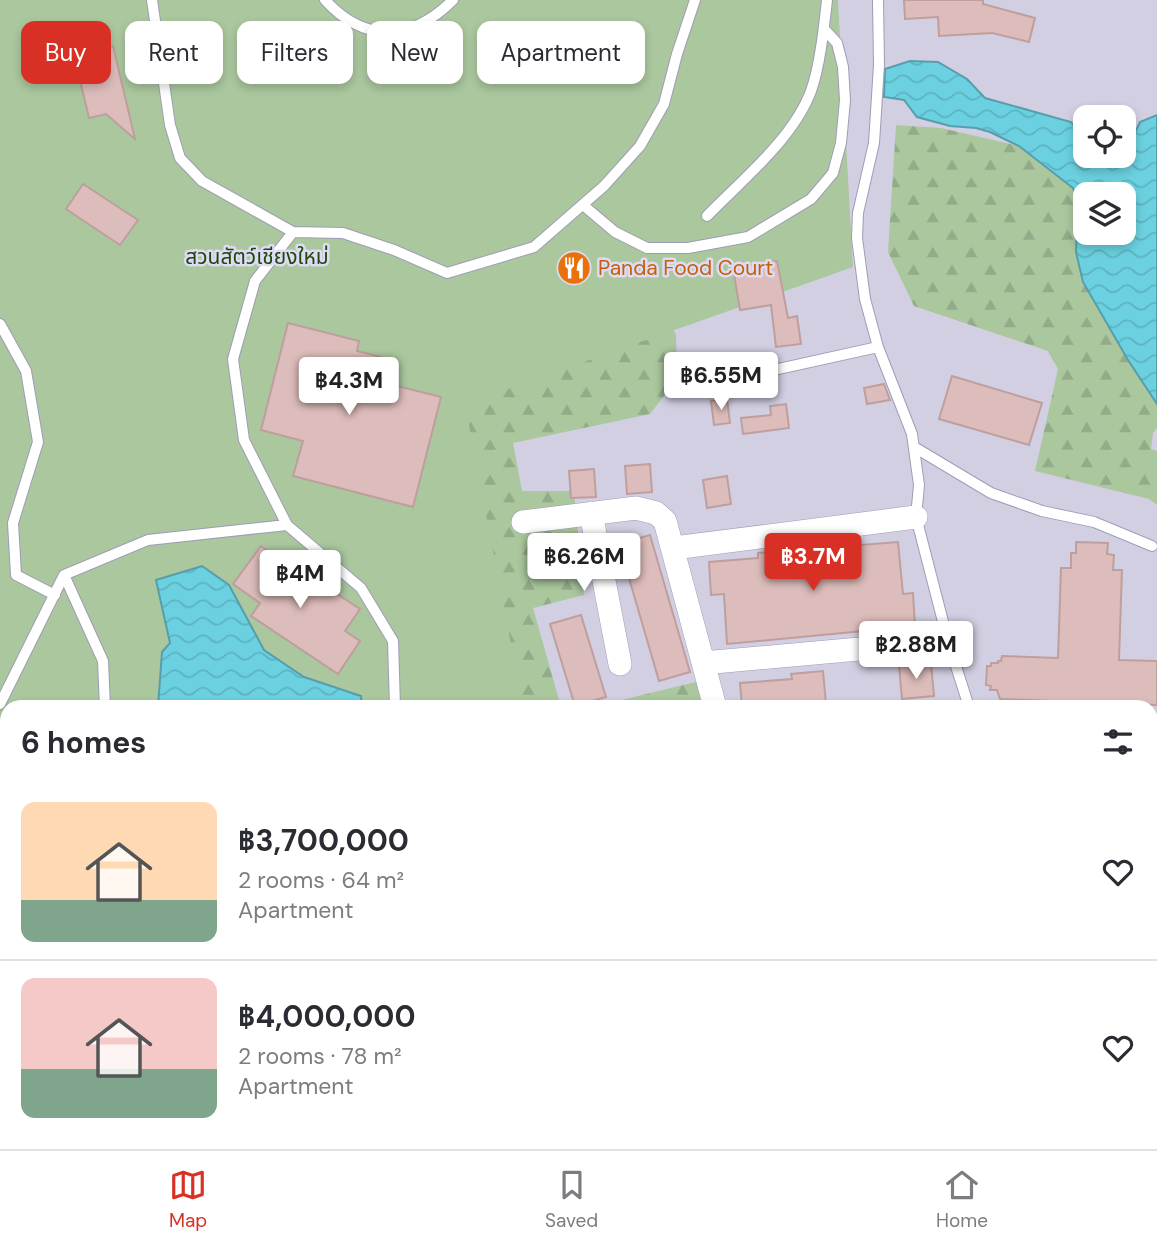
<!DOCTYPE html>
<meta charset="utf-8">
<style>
body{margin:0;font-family:"DM Sans","Noto Sans Thai",sans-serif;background:#f7f7f7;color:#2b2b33;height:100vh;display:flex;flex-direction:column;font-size:26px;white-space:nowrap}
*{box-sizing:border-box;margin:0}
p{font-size:23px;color:#7c7c81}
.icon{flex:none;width:38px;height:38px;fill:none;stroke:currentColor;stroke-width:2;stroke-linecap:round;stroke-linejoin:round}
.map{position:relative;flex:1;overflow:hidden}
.panel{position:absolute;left:0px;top:700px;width:1158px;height:450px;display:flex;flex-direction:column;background:#fff;border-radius:21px 21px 0 0;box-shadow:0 4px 10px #0003}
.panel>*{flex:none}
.banner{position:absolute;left:21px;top:21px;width:700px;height:63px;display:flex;gap:14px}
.buttons{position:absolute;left:1073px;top:105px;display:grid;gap:14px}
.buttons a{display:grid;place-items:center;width:63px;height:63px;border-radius:14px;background:#fff;box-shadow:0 4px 10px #0003;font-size:35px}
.price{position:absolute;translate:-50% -60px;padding:0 16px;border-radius:7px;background:#fff;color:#222;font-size:23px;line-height:46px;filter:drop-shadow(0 2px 4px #0008)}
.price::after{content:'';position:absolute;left:50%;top:42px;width:21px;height:16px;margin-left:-10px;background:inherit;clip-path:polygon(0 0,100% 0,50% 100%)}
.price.selected{background:#d93025;color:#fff}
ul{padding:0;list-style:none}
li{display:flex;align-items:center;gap:21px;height:175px;padding:0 21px}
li+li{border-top:2px solid #e1e1e2}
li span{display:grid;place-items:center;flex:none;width:196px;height:140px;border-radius:14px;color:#555}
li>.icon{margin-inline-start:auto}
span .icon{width:84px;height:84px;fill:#fffc;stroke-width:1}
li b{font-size:30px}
h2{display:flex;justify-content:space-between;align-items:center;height:84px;padding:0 21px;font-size:30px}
.chip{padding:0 24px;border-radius:14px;background:#fff;box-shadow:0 4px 10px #0003;font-size:24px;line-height:63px}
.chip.selected{background:#d93025;color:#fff}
.tabs{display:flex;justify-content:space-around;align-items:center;height:98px;border-top:2px solid #e1e1e2;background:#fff;font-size:19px;color:#7c7c81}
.tabs a{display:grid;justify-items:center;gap:4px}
.tabs .selected{color:#d93025}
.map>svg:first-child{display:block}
.education{fill:#d2cfe3;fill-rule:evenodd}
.forest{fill:url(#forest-firs)}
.park{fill:#aac79e}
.water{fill:url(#water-waves);stroke:#579eac;stroke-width:2;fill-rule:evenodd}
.building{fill:#ddbdbb;stroke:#be9f9d;stroke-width:2}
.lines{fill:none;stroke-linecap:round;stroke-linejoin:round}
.service-casing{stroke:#9f9cb6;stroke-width:12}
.minor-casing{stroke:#9f9cb6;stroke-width:24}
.path{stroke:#7d7b8d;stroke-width:3.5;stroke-dasharray:7 3.5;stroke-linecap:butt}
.service{stroke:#fff;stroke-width:10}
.minor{stroke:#fff;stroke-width:23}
.labels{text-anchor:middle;stroke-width:5;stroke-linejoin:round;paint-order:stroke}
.park-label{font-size:21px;fill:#204806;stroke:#dedbf6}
.food-label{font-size:21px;fill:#c56008;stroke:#dedbf6;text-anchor:start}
</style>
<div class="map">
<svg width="1157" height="1149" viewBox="0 0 1157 1149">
<defs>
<pattern id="forest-firs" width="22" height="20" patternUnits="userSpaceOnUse" patternTransform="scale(1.75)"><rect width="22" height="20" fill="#aac79e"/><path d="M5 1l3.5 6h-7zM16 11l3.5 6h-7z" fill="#92ab89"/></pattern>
<pattern id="water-waves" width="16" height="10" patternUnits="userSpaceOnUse" patternTransform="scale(1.75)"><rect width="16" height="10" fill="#6bd1e0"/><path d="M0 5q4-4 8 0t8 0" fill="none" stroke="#5db3c1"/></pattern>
</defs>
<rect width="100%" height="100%" fill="#dedbf6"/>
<path class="education" d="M838 0H1157V1149H701L700 1143H1152V707H523L465 404 852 267ZM1085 117H1124V156H1085ZM1085 194H1124V233H1085Z"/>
<path class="forest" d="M896 125 941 128 1019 146 1073 188 1078 202 1076 252 1128 360 1157 404V428L1153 433 1151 449 1157 451V505L1149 499 1035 471 1058 369 1048 351 914 306 888 252Z
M636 255 676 335 677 379 650 414 513 443 522 491H574L584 595 533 608 561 707H472L454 378Z
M712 678 720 707H593Z
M349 1143H963L965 1149H334Z"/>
<path class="park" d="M0 0H838L853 267 465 404 523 707H7V1143H700L701 1149H0Z"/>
<path class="water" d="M910 61 938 62 967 79 985 98 1071 122 1085 140V156H1124V146L1134 135 1140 122 1157 115V404L1128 360 1083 282 1076 252 1078 202 1073 188 1019 146 990 132 976 128 950 126 917 117 904 100 884 97 885 69ZM1124 194V233H1085V194Z
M202 566 229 585 264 650 304 677 361 696 362 707H158L162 652 170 643 156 580Z
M1152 843 1157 845V1149H1013L1010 1143H1152Z"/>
<path class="building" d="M904 0H983V4L1035 18 1029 42 992 33 939 36 938 17 905 19Z
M113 46 135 139 106 114 89 118 74 55Z
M83 184 138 220 120 245 66 209Z
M777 261 788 318 797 316 801 344 776 347 771 305 740 310 733 268Z
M288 323 359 341 357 351 381 357 378 370 384 372 381 382 441 397 413 507 293 476 303 441 261 430Z
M952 376 1042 403 1029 445 939 419Z
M884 384 890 400 867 404 864 388Z
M727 399 730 423 714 425 711 401Z
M786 404 789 428 743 434 741 418 771 415 770 406Z
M650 464 652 492 627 494 625 466Z
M594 469 596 497 571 498 569 471Z
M727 476 731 504 707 508 703 480Z
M650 535 690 672 659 681 619 544Z
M898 542 903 594 913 593 915 626 727 644 724 594 711 595 709 562 758 558V553Z
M1076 542 1108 543 1107 554 1114 555 1113 570H1122L1119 660 1157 661V705L1000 699 997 690H990L991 686 986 685 987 666H991V663H998V661H1001L1002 656 1058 658 1061 568H1071V553H1076Z
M261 546 309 581 311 577 360 609 345 631 360 641 338 674 251 616 260 603 233 584Z
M581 615 606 697 575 706 550 624Z
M931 663 934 696 902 699 899 666Z
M823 671 826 704 793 707H742L740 683 792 679 791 674Z"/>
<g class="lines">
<g class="service-casing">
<path id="service" d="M152 0 170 125 180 158 202 181 293 232
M325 0C365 44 412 41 453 0
M878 0 879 65 874 143 858 213 857 238 865 299 878 347 912 434 919 485 916 517 948 641 969 707
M583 205 615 232 647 248H688L748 237 811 199 833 173 841 143 845 100 843 67 837 43 824 29
M707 216C742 180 793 139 811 91 820 66 824 27 827 0
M0 324 26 371 38 442 13 523 16 575 55 595
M720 382 878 347
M914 447 991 493 1042 511 1094 522 1152 546
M64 575 103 661 105 707
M0 704 64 575 148 540 287 525
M395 707 393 641 361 588 287 525 244 440 233 359 255 281 293 232 343 233 394 250 447 273 534 247 604 186 640 146 664 104 677 54 695 0
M1152 767 1157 768
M576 1143 577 1149"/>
</g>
<g class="minor-casing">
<path id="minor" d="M591 513 620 664
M523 522 636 508 656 513 665 521 715 707
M674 548 916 517
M703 663 948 641"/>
</g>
<path class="path" d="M1152 799 1157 800
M1152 830 1157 831
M960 1143 962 1149"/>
<use href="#service" class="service"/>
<use href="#minor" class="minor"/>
</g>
<defs>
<g id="restaurant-disc" transform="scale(1.75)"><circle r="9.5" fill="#e8710a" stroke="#dedbf6"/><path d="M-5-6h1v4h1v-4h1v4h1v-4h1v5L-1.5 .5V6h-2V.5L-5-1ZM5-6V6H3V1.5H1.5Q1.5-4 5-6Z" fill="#fff"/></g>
</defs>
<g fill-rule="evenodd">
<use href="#restaurant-disc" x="574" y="268"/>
</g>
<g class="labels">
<g class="park-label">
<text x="257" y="264">สวนสัตว์เชียงใหม่</text>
</g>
<g class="food-label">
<text x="598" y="275">Panda Food Court</text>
</g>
</g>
</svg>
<div class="buttons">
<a><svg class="icon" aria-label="locate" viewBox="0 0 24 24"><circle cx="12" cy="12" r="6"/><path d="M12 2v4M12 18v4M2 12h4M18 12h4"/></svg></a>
<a><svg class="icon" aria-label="layers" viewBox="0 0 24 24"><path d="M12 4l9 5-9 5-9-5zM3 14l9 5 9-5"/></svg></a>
</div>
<b class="price" style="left:721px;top:412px">฿6.55M</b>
<b class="price" style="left:349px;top:417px">฿4.3M</b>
<b class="price" style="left:584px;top:593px">฿6.26M</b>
<b class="price selected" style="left:813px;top:593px">฿3.7M</b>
<b class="price" style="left:300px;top:610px">฿4M</b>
<b class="price" style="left:916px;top:681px">฿2.88M</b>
<div class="banner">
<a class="chip selected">Buy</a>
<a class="chip">Rent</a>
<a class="chip">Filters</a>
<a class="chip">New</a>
<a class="chip">Apartment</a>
</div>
<section class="panel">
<h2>6 homes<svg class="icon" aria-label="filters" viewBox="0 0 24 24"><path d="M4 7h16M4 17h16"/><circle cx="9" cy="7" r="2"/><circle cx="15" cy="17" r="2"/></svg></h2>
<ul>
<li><span style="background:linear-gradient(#ffd9b3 70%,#7fa58c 0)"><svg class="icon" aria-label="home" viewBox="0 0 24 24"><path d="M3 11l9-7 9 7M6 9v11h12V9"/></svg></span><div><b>฿3,700,000</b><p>2 rooms · 64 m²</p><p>Apartment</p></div><svg class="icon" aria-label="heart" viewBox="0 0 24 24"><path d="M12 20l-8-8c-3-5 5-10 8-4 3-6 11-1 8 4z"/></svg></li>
<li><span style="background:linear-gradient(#f6c9c9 65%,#7fa58c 0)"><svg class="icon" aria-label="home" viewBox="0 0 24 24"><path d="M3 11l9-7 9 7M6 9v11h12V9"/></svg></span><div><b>฿4,000,000</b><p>2 rooms · 78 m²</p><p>Apartment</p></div><svg class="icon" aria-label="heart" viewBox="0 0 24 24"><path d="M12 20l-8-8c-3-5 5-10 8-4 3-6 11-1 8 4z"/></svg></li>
</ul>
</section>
</div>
<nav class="tabs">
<a class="selected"><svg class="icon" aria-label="map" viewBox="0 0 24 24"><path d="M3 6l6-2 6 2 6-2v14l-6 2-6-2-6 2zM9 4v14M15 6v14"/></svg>Map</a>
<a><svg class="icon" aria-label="saved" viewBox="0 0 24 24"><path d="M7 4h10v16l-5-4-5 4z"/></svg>Saved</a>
<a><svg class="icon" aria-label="home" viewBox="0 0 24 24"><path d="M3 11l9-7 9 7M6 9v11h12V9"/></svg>Home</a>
</nav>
